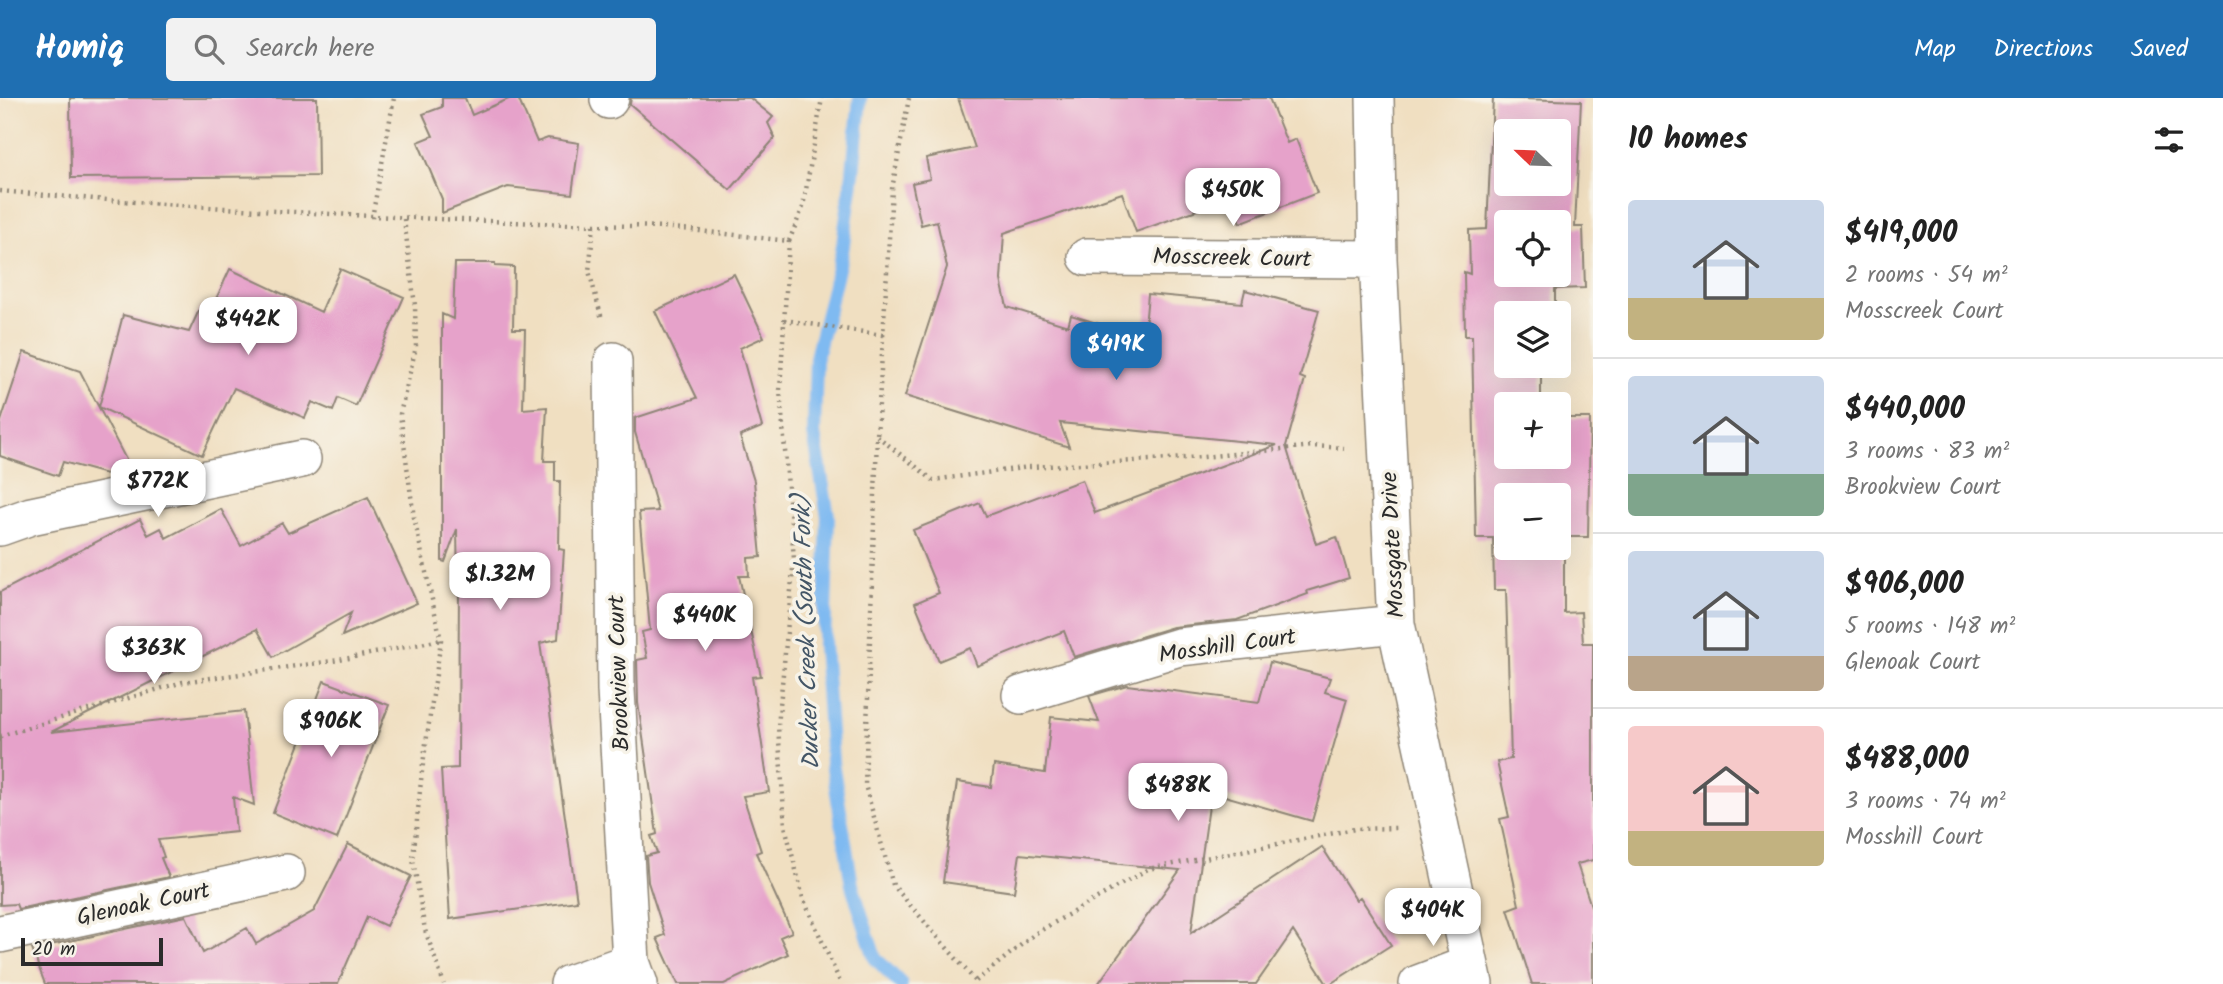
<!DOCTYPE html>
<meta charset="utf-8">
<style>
body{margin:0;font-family:Kalam,sans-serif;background:#f2f2f2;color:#222;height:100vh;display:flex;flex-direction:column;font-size:26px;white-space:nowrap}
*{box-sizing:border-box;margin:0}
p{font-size:23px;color:#767676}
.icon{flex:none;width:38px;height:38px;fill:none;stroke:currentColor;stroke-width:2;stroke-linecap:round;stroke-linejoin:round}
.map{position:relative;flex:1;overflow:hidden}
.panel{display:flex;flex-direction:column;background:#fff;width:630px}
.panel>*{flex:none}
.needle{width:46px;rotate:293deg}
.buttons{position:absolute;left:1494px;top:21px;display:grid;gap:14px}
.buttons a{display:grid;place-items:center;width:77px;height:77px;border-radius:7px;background:#fff;box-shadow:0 7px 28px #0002;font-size:35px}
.scale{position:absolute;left:21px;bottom:18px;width:142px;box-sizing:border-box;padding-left:7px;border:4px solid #2b2b2b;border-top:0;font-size:19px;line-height:24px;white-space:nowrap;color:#2b2b2b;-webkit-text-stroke:5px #f7f3e8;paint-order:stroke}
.price{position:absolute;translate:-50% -60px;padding:0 16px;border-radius:14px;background:#fff;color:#222;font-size:23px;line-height:46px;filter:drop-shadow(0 2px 4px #0008)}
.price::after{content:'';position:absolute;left:50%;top:42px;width:21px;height:16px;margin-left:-10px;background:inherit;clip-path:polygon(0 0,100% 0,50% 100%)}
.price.current{background:#1f6fb2;color:#fff}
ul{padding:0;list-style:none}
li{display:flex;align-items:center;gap:21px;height:175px;padding:0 35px}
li+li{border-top:2px solid #e0e0e0}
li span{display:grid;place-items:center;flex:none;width:196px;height:140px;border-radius:7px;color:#555}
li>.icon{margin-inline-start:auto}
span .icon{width:84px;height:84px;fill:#fffc;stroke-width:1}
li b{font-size:30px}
h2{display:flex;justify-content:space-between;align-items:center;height:84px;padding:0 35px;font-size:30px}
header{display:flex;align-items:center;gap:42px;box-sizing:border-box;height:98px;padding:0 35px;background:#1f6fb2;color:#fff}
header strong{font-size:33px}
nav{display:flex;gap:38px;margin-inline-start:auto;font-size:24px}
.search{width:490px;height:63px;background:#f2f2f2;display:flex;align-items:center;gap:18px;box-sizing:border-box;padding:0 24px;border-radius:7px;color:#767676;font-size:26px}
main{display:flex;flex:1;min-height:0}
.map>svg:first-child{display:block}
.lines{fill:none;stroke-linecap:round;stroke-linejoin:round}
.stream{stroke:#7fbaf1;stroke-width:14}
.building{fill:#e6a2ca;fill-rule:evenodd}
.minor-casing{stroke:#8e8576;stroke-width:40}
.path{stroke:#8e8576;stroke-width:4.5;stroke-dasharray:2 5;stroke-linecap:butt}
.minor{stroke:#fff;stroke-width:37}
.labels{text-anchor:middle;stroke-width:7;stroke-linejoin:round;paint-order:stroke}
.street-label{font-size:23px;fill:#2b2b2b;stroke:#f7f3e8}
.water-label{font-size:24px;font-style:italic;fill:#445666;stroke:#f7f3e8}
</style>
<header>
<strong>Homiq</strong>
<div class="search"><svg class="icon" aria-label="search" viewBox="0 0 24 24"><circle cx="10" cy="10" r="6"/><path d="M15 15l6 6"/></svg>Search here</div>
<nav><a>Map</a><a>Directions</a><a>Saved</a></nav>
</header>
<main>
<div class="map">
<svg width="1593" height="886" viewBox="0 0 1593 886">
<rect width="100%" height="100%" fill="#f7f3e8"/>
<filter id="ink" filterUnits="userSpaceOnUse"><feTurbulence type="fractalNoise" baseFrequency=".0143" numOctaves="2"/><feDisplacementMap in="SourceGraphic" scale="14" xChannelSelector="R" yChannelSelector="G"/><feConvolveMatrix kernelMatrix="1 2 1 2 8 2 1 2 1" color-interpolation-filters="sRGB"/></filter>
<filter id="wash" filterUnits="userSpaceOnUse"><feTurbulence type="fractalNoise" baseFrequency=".00686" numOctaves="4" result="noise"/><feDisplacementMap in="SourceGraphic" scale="28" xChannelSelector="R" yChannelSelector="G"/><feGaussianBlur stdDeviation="1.57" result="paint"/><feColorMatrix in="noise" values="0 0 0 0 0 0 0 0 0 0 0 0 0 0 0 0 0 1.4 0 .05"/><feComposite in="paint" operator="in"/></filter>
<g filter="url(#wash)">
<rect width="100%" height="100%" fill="#f0dfc1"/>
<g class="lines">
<path class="stream" d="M860 0 853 75 842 154 816 260 814 336 828 418 824 547 832 664 852 787 875 860 901 886"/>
</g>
<g id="blocks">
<path class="building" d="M70 0H317L318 78 71 80Z
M442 0H465L472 17 511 0H518L537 44 548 40 579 45 572 96 508 89 442 115V101L418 44 433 38 423 16 442 9Z
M631 0H750L773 19 768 25 775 40 730 92 630 6Z
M958 0H1269L1287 45 1296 41 1317 95 1240 125 1230 100 1136 134 1122 95 1004 135 1001 182 1007 209 1068 228 1071 217 1144 240 1148 196 1242 205 1245 192 1319 212 1300 279 1305 281 1286 348 1316 446 1337 439 1349 480 1307 493 1308 496 1237 522 1173 529 1074 559 1064 533 977 568 970 550 939 563 915 505 939 495 913 432 980 405 986 418 1082 382 1095 415 1277 347 1060 325 1069 349 905 298 947 169 937 123 921 127 912 85 930 81 926 60 975 50Z
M1493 0 1581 3 1575 129H1583L1585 190 1555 191V215H1507V268H1541V306H1507V359H1559V320H1590L1588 439H1564V515L1581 514 1583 545H1593V762L1577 766 1593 814V886H1532L1508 811 1519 807 1500 721 1509 719 1497 664 1511 661 1506 492H1494L1493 440H1476L1472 238H1465L1464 174 1470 176 1469 132 1487 131ZM1507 33H1559V86H1507ZM1507 124H1559V177H1507ZM1507 397H1559V450H1507Z
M455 165H495V168L514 169 513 231H525L523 311 547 309 544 363H555V383H560L559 451 564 452 558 541 540 545 577 803 450 821 441 671 458 670 459 487 458 488 457 431 445 464 442 463V216L453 221Z
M230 171 321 214 340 171 404 199 356 308 338 300 333 313 312 304 305 320 234 290 202 357 99 309 123 217 189 234 200 210 210 214Z
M734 176 764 239 740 250 762 329 740 338 754 383 761 459 748 460 749 478H739L761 578 752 579 769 694 743 698 761 753 756 755 792 834 780 839 788 856 724 886H678L657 840 665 837 648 784 646 758 657 755 651 738 657 736 638 605 637 562 647 560 642 534 650 532 639 414 658 413 635 334V320L697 300 655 213Z
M24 254 80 273 133 375 117 379 63 364 58 378 0 358V326Z
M368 399 417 505 342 538 351 515 273 559 257 531 51 634 244 613 254 707 233 699 236 734 158 742 164 759 161 760 169 779 18 811 16 806 0 807V494L140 421 148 437 161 430 166 440 221 411 241 448 282 425 288 435Z
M1270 564 1330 580 1325 594 1347 601 1312 723 1211 694 1191 835 1322 749 1356 802 1360 799 1391 847 1330 886H1327L1293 833 1256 886H1098L1180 772 1020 756 1014 794 943 784 957 684 991 689 994 667 1045 675 1051 619 1099 624 1089 598 1127 587 1259 604Z
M324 583 389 607 337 741 273 715Z
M348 746 411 778 386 828 367 819 338 886H45L32 851 186 818 203 855 247 830 256 846 314 813Z"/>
</g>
</g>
<g filter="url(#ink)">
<use href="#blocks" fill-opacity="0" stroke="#8e8576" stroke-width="2"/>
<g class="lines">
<g class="minor-casing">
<path id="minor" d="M1375 0 1378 161 1396 526 1474 886
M609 2 610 0
M1087 159 1378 161
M613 263 616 592 631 864 639 886
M0 429 31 418 302 361
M1021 597 1179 549 1396 526
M0 836 286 775
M569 886 631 864
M1418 886 1468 867"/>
</g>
<path class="path" d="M909 0 892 91 877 338 865 687 893 787 978 886
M0 93C198 111 395 120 594 127L589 173 602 221
M372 120 394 0
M404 121 415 208 416 249 400 316 414 420 441 542 422 673 413 761 425 832 444 886
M594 127 664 129 789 143 780 292 794 461 778 628 785 728 803 800 841 886
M789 143 803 109 822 0
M784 222 883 237
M877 338 933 382 1030 369 1203 359 1313 348 1344 350
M0 638 183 584 339 562 441 542
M976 883 1036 835 1148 771 1355 731 1396 730"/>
<use href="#minor" class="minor"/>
</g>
</g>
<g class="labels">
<g class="street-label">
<text transform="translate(1232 159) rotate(1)" y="8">Mosscreek Court</text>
<text transform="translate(1392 447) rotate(-93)" y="8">Mossgate Drive</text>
<text transform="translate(1227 547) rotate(-8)" y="8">Mosshill Court</text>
<text transform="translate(618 575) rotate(-92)" y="8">Brookview Court</text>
<text transform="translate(143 805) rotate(-12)" y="8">Glenoak Court</text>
</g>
<g class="water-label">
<text transform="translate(806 534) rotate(-92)" y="8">Ducker Creek (South Fork)</text>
</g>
</g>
</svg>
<div class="buttons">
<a><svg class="needle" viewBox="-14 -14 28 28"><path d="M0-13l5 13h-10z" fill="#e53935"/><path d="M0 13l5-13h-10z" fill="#767676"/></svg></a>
<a><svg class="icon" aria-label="locate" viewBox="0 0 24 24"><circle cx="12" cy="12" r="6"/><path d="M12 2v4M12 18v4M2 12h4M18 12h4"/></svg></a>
<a><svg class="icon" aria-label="layers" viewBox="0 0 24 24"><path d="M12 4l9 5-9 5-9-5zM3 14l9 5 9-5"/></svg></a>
<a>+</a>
<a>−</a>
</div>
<div class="scale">20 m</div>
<b class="price" style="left:1233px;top:130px">$450K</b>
<b class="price" style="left:248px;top:259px">$442K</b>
<b class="price current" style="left:1116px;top:284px">$419K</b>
<b class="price" style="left:158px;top:421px">$772K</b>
<b class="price" style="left:500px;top:514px">$1.32M</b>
<b class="price" style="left:705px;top:555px">$440K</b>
<b class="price" style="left:154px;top:588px">$363K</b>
<b class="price" style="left:331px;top:661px">$906K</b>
<b class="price" style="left:1178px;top:725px">$488K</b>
<b class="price" style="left:1433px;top:850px">$404K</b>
</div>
<section class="panel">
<h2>10 homes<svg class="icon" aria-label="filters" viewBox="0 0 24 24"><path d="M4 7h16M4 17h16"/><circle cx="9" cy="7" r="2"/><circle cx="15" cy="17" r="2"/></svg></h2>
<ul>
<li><span style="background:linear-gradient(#c9d6e8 70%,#c2b280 0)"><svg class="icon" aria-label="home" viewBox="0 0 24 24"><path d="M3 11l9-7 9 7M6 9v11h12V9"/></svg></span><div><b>$419,000</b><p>2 rooms · 54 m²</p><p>Mosscreek Court</p></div></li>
<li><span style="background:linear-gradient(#c9d6e8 70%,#7fa58c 0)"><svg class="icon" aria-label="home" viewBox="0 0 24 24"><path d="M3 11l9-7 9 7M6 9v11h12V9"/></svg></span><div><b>$440,000</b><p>3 rooms · 83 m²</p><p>Brookview Court</p></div></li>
<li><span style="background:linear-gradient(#c9d6e8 75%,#b9a48a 0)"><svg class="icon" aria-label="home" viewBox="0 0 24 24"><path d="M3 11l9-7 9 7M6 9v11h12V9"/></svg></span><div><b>$906,000</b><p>5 rooms · 148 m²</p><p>Glenoak Court</p></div></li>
<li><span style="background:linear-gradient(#f6c9c9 75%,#c2b280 0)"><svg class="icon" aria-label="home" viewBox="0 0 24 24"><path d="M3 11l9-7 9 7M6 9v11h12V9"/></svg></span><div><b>$488,000</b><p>3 rooms · 74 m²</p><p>Mosshill Court</p></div></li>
</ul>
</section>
</main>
